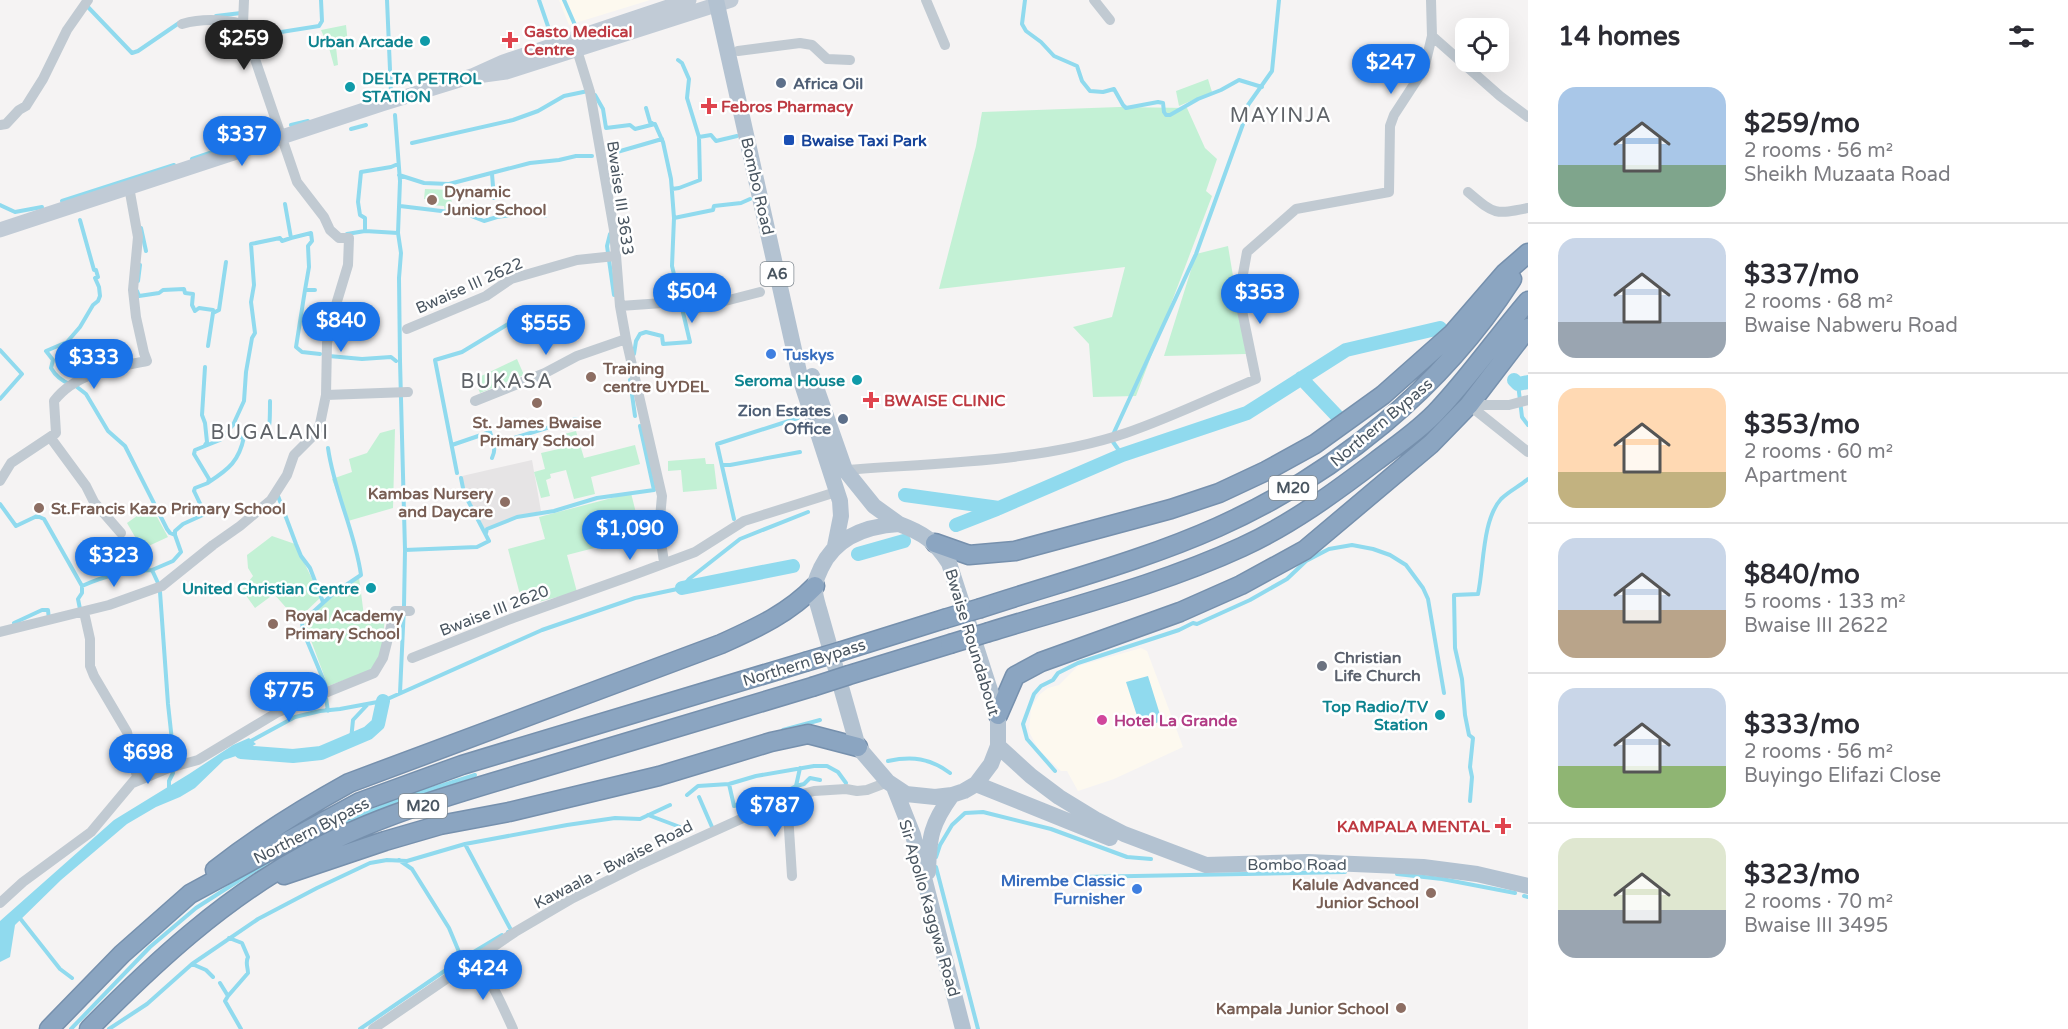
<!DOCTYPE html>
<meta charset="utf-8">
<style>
body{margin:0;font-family:"Varela Round",sans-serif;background:#f2f2f3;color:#2b2b33;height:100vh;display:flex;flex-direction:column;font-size:22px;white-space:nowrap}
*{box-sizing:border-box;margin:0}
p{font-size:20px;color:#7c7c81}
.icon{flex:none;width:33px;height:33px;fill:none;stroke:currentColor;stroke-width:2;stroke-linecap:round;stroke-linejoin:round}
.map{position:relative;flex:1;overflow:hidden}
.drawer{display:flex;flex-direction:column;background:#fff;width:540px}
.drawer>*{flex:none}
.controls{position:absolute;left:1455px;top:18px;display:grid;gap:12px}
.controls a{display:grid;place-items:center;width:54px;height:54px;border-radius:12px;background:#fff;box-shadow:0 6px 24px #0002;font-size:30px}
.price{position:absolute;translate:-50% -51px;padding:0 14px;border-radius:21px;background:#1a73e8;color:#fff;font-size:20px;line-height:39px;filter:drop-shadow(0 2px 3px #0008)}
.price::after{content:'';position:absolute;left:50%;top:36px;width:18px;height:14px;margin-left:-9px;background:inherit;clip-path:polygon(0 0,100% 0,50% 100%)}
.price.current{background:#222;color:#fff}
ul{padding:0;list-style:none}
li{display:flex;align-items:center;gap:18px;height:150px;padding:0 30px}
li+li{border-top:2px solid #e1e1e2}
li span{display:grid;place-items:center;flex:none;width:168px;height:120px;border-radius:18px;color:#555}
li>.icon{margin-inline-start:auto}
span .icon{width:72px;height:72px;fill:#fffc;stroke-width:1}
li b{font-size:26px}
h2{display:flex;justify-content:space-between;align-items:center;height:72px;padding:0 30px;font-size:26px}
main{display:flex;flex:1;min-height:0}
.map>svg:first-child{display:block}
.commercial{fill:#fdf9ef}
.education{fill:#e6e4e5}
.green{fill:#c3f1d5}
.water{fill:#90daee}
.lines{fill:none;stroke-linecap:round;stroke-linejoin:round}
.stream{stroke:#90daee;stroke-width:4}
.canal{stroke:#90daee;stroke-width:14}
.highway-casing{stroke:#7690ad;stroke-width:21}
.street{stroke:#c1cad2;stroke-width:10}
.secondary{stroke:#c1cbd6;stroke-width:15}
.primary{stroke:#b3c2d1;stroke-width:16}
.highway{stroke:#8ba5c1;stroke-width:18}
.highway-bridge-casing{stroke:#7690ad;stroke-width:21;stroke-linecap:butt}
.highway-bridge{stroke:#8ba5c1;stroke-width:18}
.health-dot{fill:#e0444e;stroke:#fff;stroke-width:2}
.culture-dot{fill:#0f9aa8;stroke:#fff;stroke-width:2}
.service-dot{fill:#5c6f8a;stroke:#fff;stroke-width:2}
.transit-dot{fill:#1a4fb4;stroke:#fff;stroke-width:2}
.education-dot{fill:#8d6e63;stroke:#fff;stroke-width:2}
.shop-dot{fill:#3f7fe0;stroke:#fff;stroke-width:2}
.worship-dot{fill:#6b7280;stroke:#fff;stroke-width:2}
.hotel-dot{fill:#d1479c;stroke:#fff;stroke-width:2}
.labels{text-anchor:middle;stroke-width:5;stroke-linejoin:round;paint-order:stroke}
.shield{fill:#fff;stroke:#808990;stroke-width:1.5}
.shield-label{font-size:15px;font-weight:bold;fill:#4a5661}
.health-label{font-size:16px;font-weight:bold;fill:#be3a42;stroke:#fff;text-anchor:start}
.culture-label{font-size:16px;font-weight:bold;fill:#0d838f;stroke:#fff;text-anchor:end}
.service-label{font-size:16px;font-weight:bold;fill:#4e5e75;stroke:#fff;text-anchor:start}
.transit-label{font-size:16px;font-weight:bold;fill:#164399;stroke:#fff;text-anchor:start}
.street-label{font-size:16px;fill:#4a5661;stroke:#fff}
.education-label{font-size:16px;font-weight:bold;fill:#785e54;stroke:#fff;text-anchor:start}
.shop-label{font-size:16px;font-weight:bold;fill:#366cbe;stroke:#fff;text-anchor:start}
.worship-label{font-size:16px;font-weight:bold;fill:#5b616d;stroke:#fff;text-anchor:start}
.hotel-label{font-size:16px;font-weight:bold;fill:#b23c85;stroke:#fff;text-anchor:start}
.quarter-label{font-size:20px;letter-spacing:1.5px;fill:#5f6368;stroke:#fff}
</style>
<main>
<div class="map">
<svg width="1528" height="1029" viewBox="0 0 1528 1029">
<rect width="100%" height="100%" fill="#f5f3f3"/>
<path class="commercial" d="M559 0H650L569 25Z
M1141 648 1147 651 1183 747 1114 779 1078 791 1067 771H1061L1039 750 1029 732 1031 708 1039 695 1048 688 1059 685 1078 666Z"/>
<path class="education" d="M532 460 541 511 515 517 485 529 465 492 462 476Z"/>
<path class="green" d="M346 25 348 44 336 47 338 65 334 66 329 48 321 30Z
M1208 79 1212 92 1179 106 1176 91Z
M1119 107 1187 108 1205 148 1217 159 1206 191 1212 196 1136 396 1093 397 1089 344 1073 327 1112 317 1125 267 939 289 976 146 982 112Z
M425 189 452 190 451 211H445L444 206 430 205 431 200 424 199Z
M1228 246 1246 354 1164 356 1196 254Z
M517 359 524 375 480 393 478 388 481 386 477 378Z
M395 429 393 508 348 521 332 479 352 472 349 459 367 453 380 433Z
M576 431 584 458 635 445 640 464 591 477 595 494 574 499 566 470 550 474 551 478 546 480 550 496 541 498 534 472 545 469 541 453 563 448 560 435Z
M705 458 706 464H714L717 489 683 492 681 470 668 471V461Z
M631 493 640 529 600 539 602 546 567 555 577 592 523 606 508 549 545 539 539 517Z
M151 506 168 537 142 549 127 523Z
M272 536 295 544 321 597 297 620 274 594 255 608 242 590 253 576 248 568 247 555Z
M359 577 364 616 385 613 382 658 372 670 328 686 303 619Z"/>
<path class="water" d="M1148 676 1162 721 1141 728 1126 682Z
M249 738 256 744 251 747 252 748 262 749 256 758 236 756 224 760 195 788 180 797 156 807 127 824 61 880 15 925 10 957 0 962V921L114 820 189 774 233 745Z"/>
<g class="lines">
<path class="stream" d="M539 0 551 35
M564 0 575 25
M1025 0 1022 24 1026 31 1041 42 1054 56 1077 66 1082 81 1090 91 1103 92 1114 89 1123 105 1126 108 1158 102 1163 103 1164 112 1166 115H1170L1198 99 1221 90 1239 80 1262 87
M87 6 132 53 138 51 179 23
M216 16 241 13
M250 32 254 36H256L319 26 322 21 321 0
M383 94 391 93 387 0
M595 95 603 109 606 128 630 125 635 129 655 124 663 142 671 179 674 218 672 266 690 342 663 344 662 336 646 332 640 334 636 341 634 354
M646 108 650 122 652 123
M395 115 400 181 398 233 401 253 399 278 400 361 405 550 404 606 400 693
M291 125 308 121
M351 129 366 125
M699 137 711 135 716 141 737 136
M412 143 513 120 538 111 564 96 588 91
M607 146 617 152 662 139
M192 159 277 130
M492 174 494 198
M399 175 424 183 449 184 530 163 559 160 576 156H592
M672 189 679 188 700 180 699 137 687 98 689 79 682 63 678 60
M62 201 174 165
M285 204 291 238 311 233 312 241 308 246 309 267 305 290
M0 205 15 212 42 207
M400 206 466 214 484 221 497 217 543 211 545 216
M674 218 713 210 714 206 741 203 750 199
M141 228 146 251
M365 231V218L360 215 358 202 361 172 391 167 398 164
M347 234 365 231 398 233
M610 234 607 246 614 295
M138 281 140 265
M315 290H305L296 347 302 352 320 354
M137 291 139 296 159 293 163 290 184 289 185 293 193 294 192 305 195 311 199 308 213 310V313
M208 346 213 313 219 310 226 262
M0 350 22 374 0 399
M329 356 362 359 391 357 396 361
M630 380 635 416
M70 384C62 381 55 375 51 368L53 360 46 351 67 342 80 327 93 305 98 301 100 296 99 287 95 278 98 277 96 270H94L80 220
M1518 384 1522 417 1528 425
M77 387 86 394 108 431 125 446 167 529 170 533 175 535 181 552 173 561 152 570
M228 433 232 437C270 438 270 440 270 401
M494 442H501L576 419
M205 445 207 442 205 423 202 415 205 367
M452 445 490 432C493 442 497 447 492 458
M1122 455 1111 439 1196 254 1243 124 1248 105 1272 71 1279 0
M722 465H730L800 452
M457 473 435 360 462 352 513 321 547 307 552 317 556 315
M209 482C229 469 239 461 244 437
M278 496 296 544 301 556 310 568 323 602
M0 504 16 526 37 516 44 519 82 586
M734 519 717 444 798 418
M486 533 487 529 517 517 554 511 597 498 654 490 640 426
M175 535V531L183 524 205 514 194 491 195 488 208 483 209 479 194 454 195 450 220 440 233 425 244 401 246 372 252 338 255 333 251 302 254 285 251 244 280 238 282 241 291 238
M405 550 477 547 489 541 464 493 461 478
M160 592 168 704 174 759
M80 609 78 599 82 593V586C109 574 123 572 152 570L158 583
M14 623 42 610H48L49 620
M326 686 303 631 302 622 334 593 361 575C355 531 334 492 328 448
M326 698 328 711
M783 730 820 720
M351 740 353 720 368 704
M249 742 295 717 320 711 340 709 383 701 542 630 635 598 682 588 689 579 740 539 808 512
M888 761C912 756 930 758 950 773
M1055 771 1027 739 1023 724 1034 694 1041 686 1053 680 1058 673 1078 663 1179 630 1193 623 1197 624 1250 600 1287 579 1306 561 1329 549 1352 545 1373 549 1390 555 1406 565 1423 588 1428 599 1444 693
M729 784 734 806 748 802 751 807 782 794 796 786 800 768
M796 786 804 784 810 778 820 780
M169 790V781L173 773
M687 795 698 786 729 784 756 776 814 766H827L838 772 846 783
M699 797 712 827
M1470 801 1472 777 1470 767 1473 738 1469 735 1465 715 1462 679 1455 648 1454 595 1478 594C1484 567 1482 520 1501 499 1509 491 1520 486 1528 479
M648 815 680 827
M332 827 403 798 475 775
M465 844 511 930 508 932
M936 857 940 845 952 825 965 813 983 812 1051 829 1127 857 1151 859
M399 860 412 869 449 928 462 959
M936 867 978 1029
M1397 874 1442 879 1515 893
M1080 877 1345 872
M1524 896 1528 897
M19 917 60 969 72 978
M192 964 206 970 213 977
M220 983 228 996 225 1001 241 1029
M228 996 248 973C248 967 245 963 248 957L242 943 229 938
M71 1029 150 947 196 908 268 862
M109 1029 147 1004 192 964 258 919 317 888 370 863 387 860 407 861 465 844 567 825 615 818 640 819 670 805
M360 1029 462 959 502 935"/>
<path class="canal" d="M1301 378 1338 417
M1514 380 1518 384 1528 382
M905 495 999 508 1122 455 1247 413 1346 350 1440 328
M956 525 997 509
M858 554 904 541
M682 588 793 566
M241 752 293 756 321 753 368 733 378 724 383 701"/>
<g class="highway-casing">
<path id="highway" d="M935 543 969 555 1015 551 1171 509 1219 493 1266 471 1315 444 1383 395 1453 333 1505 273 1528 253
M981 608C1060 582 1142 561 1218 527 1336 474 1441 389 1512 279
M989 632C1074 606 1162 584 1242 547 1290 525 1334 493 1376 461 1397 445 1421 429 1439 409 1470 376 1498 336 1528 301
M842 651 944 619
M849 675 950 644
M998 715 1015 676 1041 662 1180 612 1241 585 1305 550 1431 444 1469 405 1528 328
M215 870C257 837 302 809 349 783L721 644C756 628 788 614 815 586
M284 875 385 841 440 825 509 812 659 776 771 742 808 734 858 747
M49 1029 122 954 190 894 360 802 462 765 805 662
M89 1029C155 962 224 898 308 853 379 814 461 792 538 769 629 742 721 714 812 687"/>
</g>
<path class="street" d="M926 0 945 45
M1094 0 1110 20
M182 24C203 18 222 19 243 24
M1432 36 1500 96 1528 117
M577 50 590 92 614 230 620 306 626 339 662 496 659 529 664 562
M738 51 800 43 812 45 827 59 850 60
M0 125 6 124 19 110 26 106 43 79 67 30 88 0
M1468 192C1494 214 1494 215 1528 208
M620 306 691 301 694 309 760 292
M407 329 486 296 511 279 577 260 615 256
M326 395 408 392
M475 401 545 373 577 356 626 339
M1469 405 1528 452
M1469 405H1509L1528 400
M50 437 86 486 94 502 121 533
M845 470C935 463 1041 462 1126 433 1170 418 1213 397 1256 379L1239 296 1247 252 1296 209 1389 192 1390 126 1394 115 1424 69 1432 36 1431 0
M0 481 11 463 56 433 54 401C75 373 115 367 147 361L144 353 136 317 133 290 138 237 129 187
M0 632 109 605 162 586 213 545 240 526 271 500 287 475 294 455 315 434 320 424 326 395 327 343 335 308 348 265 349 238H339L330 230 324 217 297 182 243 24 244 0
M412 658 513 618 628 577 695 552 744 521 836 492
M133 783 169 768 198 760 278 712 374 673 383 658 395 611H410
M787 798 792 876
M0 903 23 882 91 832 137 777 127 732 94 676 90 666V639L84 612
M474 959C491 979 502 1005 513 1029
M373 1029 515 932 573 898 637 866 787 798 814 791 846 789 857 791 867 790 888 782"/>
<path class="secondary" d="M484 75 506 72 731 0
M0 230 382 104 472 76 503 62 689 0"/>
<path class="primary" d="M716 0 801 381 840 501 841 516 835 546
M812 376 845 470 874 506 899 524
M899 524C923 533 935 541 949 563L998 715V746L991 764 976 784 964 791 952 795 935 797 906 794 888 782 858 747 819 609C817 602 814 593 815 586 815 580 819 573 821 568 836 536 867 526 899 524Z
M998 746 1031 776 1059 797 1095 819 1124 834 1206 865 1308 862 1423 867 1477 874 1528 886
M976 784 1110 838
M894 787 913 835 963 1029
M928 872C929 837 931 824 952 795"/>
<use href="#highway" class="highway"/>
<g class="highway-bridge-casing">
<path id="highway-bridge" d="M944 619 981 608
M950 644 989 632
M805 662 842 651
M812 687 849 675"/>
</g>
<use href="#highway-bridge" class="highway-bridge"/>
</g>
<g class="health-dot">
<path d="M507 31h6v6h6v6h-6v6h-6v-6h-6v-6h6z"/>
<path d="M706 97h6v6h6v6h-6v6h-6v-6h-6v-6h6z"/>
<path d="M868 391h6v6h6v6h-6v6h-6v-6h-6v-6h6z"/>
<path d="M1500 817h6v6h6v6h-6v6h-6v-6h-6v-6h6z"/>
</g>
<g class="culture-dot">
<circle cx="425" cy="41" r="6"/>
<circle cx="350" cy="87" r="6"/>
<circle cx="857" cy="380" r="6"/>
<circle cx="371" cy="588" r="6"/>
<circle cx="1440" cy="715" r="6"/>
</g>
<g class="service-dot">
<circle cx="781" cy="83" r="6"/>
<circle cx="843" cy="419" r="6"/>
</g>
<rect class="transit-dot" x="783" y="134" width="12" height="12" rx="3"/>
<g class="education-dot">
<circle cx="432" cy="200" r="6"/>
<circle cx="591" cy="377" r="6"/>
<circle cx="537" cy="403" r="6"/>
<circle cx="505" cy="502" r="6"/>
<circle cx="39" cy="508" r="6"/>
<circle cx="273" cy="624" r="6"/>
<circle cx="1431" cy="893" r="6"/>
<circle cx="1401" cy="1008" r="6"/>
</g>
<g class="shop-dot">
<circle cx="771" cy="354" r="6"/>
<circle cx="1137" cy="889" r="6"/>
</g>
<circle class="worship-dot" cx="1322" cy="666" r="6"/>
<circle class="hotel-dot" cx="1102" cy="720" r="6"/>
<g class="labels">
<g class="shield">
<rect x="760.5" y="262" width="33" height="24" rx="4.5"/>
<rect x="1269" y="476" width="48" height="24" rx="4.5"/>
<rect x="399" y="794" width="48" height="24" rx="4.5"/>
</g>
<g class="shield-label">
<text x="777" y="279">A6</text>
<text x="1293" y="493">M20</text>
<text x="423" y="811">M20</text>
</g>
<g class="health-label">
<text x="524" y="37">Gasto Medical<tspan x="524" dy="18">Centre</tspan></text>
<text x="721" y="112">Febros Pharmacy</text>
<text x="884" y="406">BWAISE CLINIC</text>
<text x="1490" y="832" text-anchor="end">KAMPALA MENTAL</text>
</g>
<g class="culture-label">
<text x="413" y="47">Urban Arcade</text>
<text x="362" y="84" text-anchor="start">DELTA PETROL<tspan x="362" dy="18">STATION</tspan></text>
<text x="845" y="386">Seroma House</text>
<text x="359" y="594">United Christian Centre</text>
<text x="1428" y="712">Top Radio/TV<tspan x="1428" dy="18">Station</tspan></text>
</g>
<g class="service-label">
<text x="793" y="89">Africa Oil</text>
<text x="831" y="416" text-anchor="end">Zion Estates<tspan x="831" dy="18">Office</tspan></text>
</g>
<g class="transit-label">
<text x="801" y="146">Bwaise Taxi Park</text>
</g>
<g class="street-label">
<text transform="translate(758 186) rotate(77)" y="6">Bombo Road</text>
<text transform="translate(621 198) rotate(82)" y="6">Bwaise III 3633</text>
<text transform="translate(469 285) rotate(-24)" y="6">Bwaise III 2622</text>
<text transform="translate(1381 422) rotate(-40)" y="6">Northern Bypass</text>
<text transform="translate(494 610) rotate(-21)" y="6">Bwaise III 2620</text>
<text transform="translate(973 642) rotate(73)" y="6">Bwaise Roundabout</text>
<text transform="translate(804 662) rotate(-17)" y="6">Northern Bypass</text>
<text transform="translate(311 830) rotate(-27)" y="6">Northern Bypass</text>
<text transform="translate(613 864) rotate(-27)" y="6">Kawaala - Bwaise Road</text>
<text x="1297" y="870">Bombo Road</text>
<text transform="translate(930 908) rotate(74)" y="6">Sir Apollo Kaggwa Road</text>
</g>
<g class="education-label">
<text x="444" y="197">Dynamic<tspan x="444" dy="18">Junior School</tspan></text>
<text x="603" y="374">Training<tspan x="603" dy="18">centre UYDEL</tspan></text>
<text x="537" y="428" text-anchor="middle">St. James Bwaise<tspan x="537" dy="18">Primary School</tspan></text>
<text x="493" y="499" text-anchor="end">Kambas Nursery<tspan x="493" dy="18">and Daycare</tspan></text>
<text x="51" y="514">St.Francis Kazo Primary School</text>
<text x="285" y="621">Royal Academy<tspan x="285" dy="18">Primary School</tspan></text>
<text x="1419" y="890" text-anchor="end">Kalule Advanced<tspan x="1419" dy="18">Junior School</tspan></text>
<text x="1389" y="1014" text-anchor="end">Kampala Junior School</text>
</g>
<g class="shop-label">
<text x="783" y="360">Tuskys</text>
<text x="1125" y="886" text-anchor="end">Mirembe Classic<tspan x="1125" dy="18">Furnisher</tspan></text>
</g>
<g class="worship-label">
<text x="1334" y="663">Christian<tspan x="1334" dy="18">Life Church</tspan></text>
</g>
<g class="hotel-label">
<text x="1114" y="726">Hotel La Grande</text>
</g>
<g class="quarter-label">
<text x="1281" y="122">MAYINJA</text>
<text x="507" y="388">BUKASA</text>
<text x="270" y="439">BUGALANI</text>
</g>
</g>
</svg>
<div class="controls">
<a><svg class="icon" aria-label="locate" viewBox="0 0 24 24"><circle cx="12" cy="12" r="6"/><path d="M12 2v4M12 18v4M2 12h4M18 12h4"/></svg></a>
</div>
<b class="price current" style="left:244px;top:71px">$259</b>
<b class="price" style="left:1391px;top:95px">$247</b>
<b class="price" style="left:242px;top:167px">$337</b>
<b class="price" style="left:692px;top:324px">$504</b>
<b class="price" style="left:1260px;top:325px">$353</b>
<b class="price" style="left:341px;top:353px">$840</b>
<b class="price" style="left:546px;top:356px">$555</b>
<b class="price" style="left:94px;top:390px">$333</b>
<b class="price" style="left:630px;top:561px">$1,090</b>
<b class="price" style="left:114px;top:588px">$323</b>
<b class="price" style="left:289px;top:723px">$775</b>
<b class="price" style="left:148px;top:785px">$698</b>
<b class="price" style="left:775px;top:838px">$787</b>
<b class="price" style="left:483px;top:1001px">$424</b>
</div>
<section class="drawer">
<h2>14 homes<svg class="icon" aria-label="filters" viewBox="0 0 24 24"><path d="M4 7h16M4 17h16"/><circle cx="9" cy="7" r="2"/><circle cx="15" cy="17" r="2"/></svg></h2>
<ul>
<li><span style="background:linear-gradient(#a9c7e8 65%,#7fa58c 0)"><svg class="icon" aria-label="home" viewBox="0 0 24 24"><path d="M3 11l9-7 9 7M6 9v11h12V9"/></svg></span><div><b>$259/mo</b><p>2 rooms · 56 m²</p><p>Sheikh Muzaata Road</p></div></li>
<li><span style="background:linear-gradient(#c9d6e8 70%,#9aa5b1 0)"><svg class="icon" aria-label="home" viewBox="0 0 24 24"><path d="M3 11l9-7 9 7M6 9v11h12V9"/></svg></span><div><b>$337/mo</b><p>2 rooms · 68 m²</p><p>Bwaise Nabweru Road</p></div></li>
<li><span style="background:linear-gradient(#ffd9b3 70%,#c2b280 0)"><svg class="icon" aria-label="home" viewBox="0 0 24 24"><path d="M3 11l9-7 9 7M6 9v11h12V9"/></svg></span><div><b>$353/mo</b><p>2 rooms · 60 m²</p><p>Apartment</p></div></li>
<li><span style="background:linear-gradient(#c9d6e8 60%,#b9a48a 0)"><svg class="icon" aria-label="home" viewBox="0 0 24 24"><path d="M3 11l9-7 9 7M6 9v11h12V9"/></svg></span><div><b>$840/mo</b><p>5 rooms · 133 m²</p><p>Bwaise III 2622</p></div></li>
<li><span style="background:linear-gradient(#c9d6e8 65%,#8fb573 0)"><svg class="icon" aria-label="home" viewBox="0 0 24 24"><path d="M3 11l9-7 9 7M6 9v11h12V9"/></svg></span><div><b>$333/mo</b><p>2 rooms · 56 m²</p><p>Buyingo Elifazi Close</p></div></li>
<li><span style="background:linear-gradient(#dfe7d0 60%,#9aa5b1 0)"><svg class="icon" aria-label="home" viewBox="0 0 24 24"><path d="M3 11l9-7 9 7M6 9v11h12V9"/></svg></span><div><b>$323/mo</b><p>2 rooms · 70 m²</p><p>Bwaise III 3495</p></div></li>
</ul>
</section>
</main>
